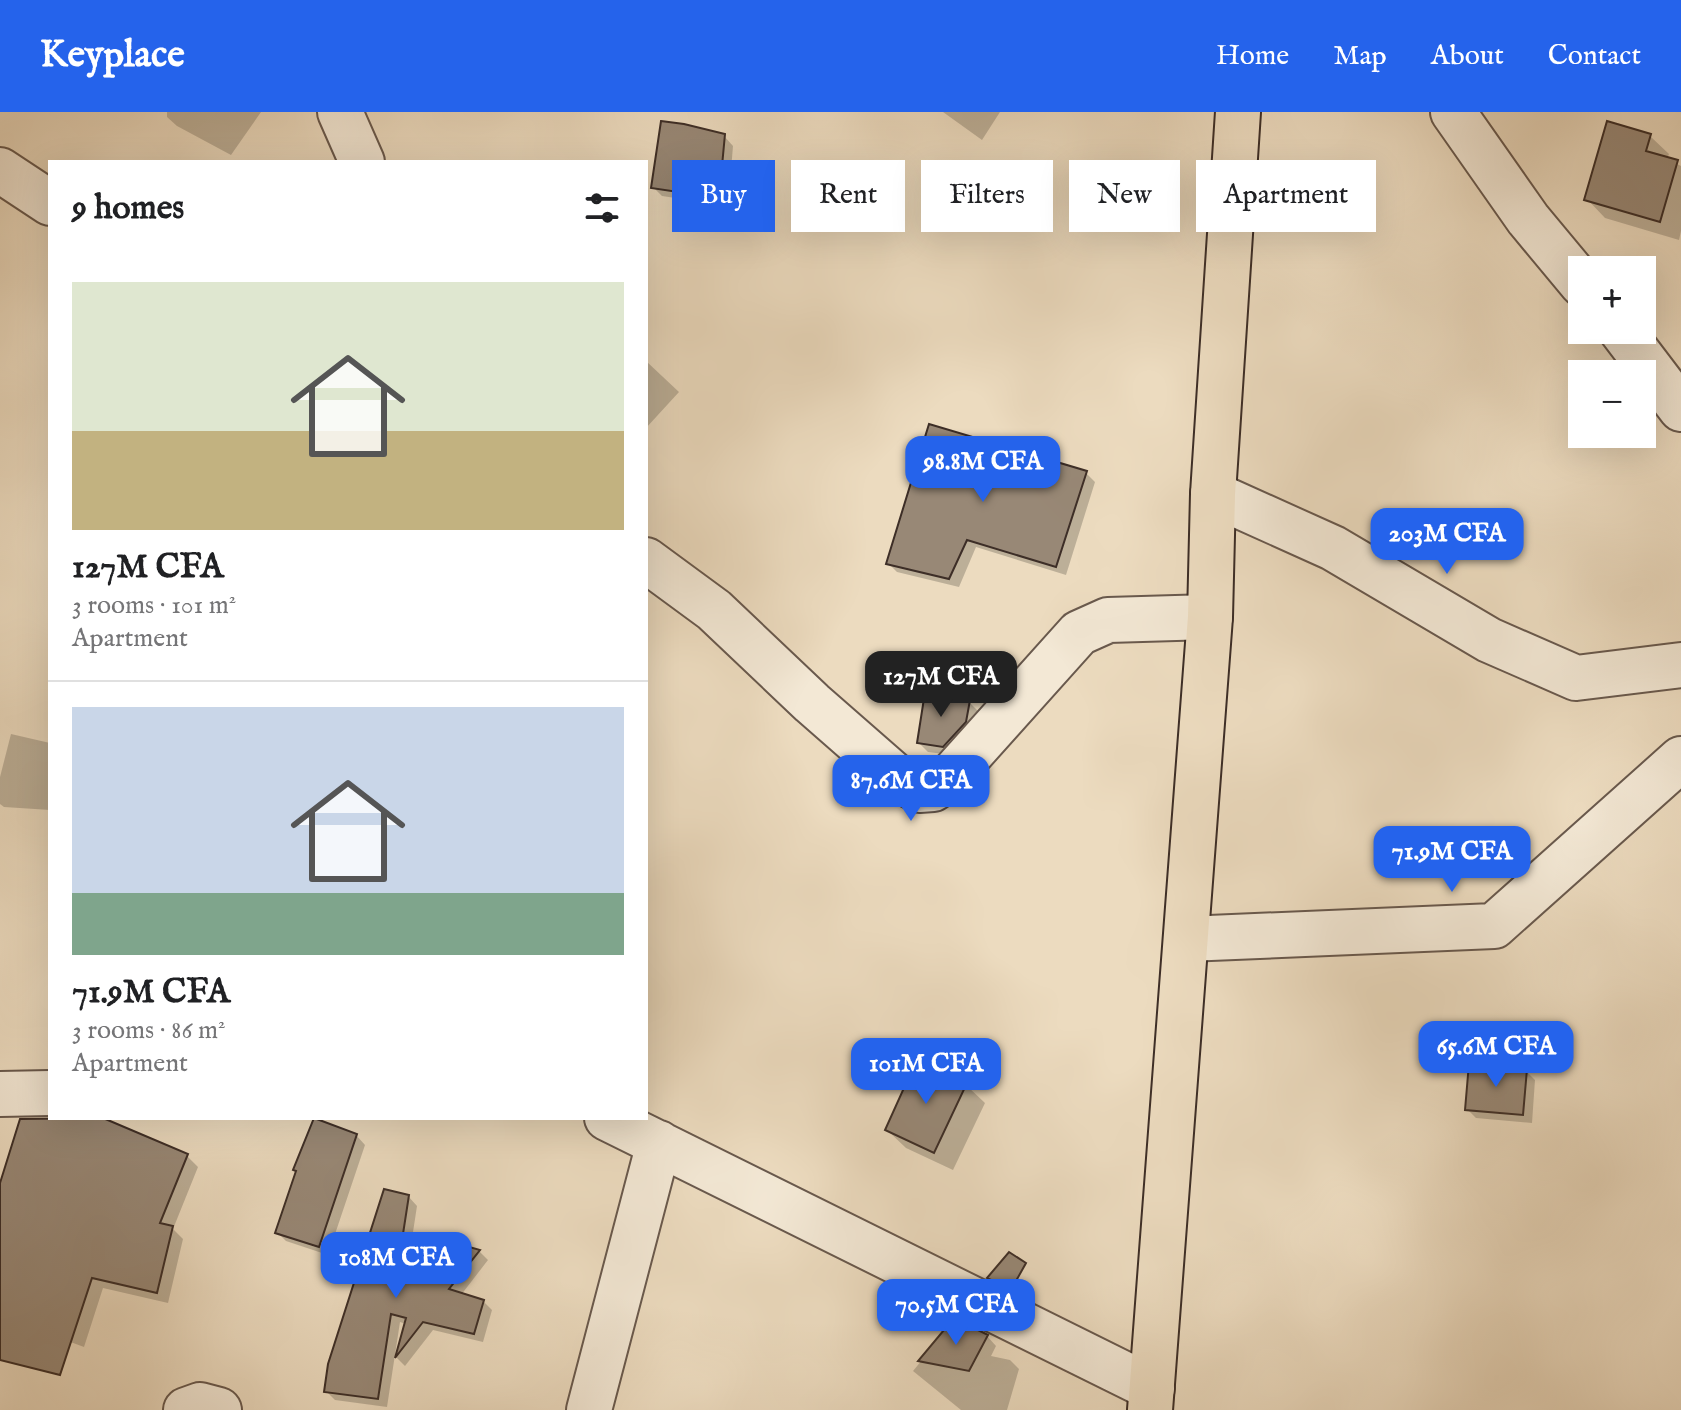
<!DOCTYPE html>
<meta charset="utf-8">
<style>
body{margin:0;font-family:"IM FELL English",serif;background:#f2f2f2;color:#202124;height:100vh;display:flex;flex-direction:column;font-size:30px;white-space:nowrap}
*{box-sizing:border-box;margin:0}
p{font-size:26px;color:#757577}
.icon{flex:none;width:44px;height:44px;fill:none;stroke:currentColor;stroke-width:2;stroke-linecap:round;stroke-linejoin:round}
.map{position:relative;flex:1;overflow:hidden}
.drawer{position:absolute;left:48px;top:48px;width:600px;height:960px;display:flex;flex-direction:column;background:#fff;border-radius:0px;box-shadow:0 8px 32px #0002}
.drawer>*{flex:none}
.hud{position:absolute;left:672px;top:48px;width:760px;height:72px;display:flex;gap:16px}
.controls{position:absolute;left:1568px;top:144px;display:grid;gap:16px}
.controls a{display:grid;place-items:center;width:88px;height:88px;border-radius:0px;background:#fff;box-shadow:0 8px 32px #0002;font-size:40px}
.price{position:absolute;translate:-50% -68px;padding:0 18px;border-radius:16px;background:#2563eb;color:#fff;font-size:26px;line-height:52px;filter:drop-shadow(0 2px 4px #0008)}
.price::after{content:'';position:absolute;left:50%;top:48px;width:24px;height:18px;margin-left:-12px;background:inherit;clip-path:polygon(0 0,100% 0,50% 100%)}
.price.selected{background:#222;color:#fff}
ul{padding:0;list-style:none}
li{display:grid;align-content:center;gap:16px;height:424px;padding:0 24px}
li+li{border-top:2px solid #e0e0e0}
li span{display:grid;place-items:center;height:248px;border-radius:0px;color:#555}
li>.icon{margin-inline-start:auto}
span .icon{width:144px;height:144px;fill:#fffc;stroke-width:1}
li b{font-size:34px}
h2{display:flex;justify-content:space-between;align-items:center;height:96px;padding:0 24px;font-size:34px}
.pill{padding:0 28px;border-radius:0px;background:#fff;box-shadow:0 8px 32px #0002;font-size:28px;line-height:72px}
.pill.selected{background:#2563eb;color:#fff}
header{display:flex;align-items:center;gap:48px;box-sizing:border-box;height:112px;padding:0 40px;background:#2563eb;color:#fff}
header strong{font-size:38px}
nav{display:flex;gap:44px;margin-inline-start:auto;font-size:28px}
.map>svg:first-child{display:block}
.shadow{fill:#0003}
.building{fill:#988876;stroke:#3d2e27;stroke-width:2}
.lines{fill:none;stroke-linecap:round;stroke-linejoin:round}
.minor-casing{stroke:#69594d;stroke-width:48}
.major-casing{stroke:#3d2e27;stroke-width:48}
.minor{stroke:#f3e8d5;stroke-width:44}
.major{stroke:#ecdbbf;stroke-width:44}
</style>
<header>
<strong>Keyplace</strong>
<nav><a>Home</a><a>Map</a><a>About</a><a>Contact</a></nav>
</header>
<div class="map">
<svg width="1681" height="1298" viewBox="0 0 1681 1298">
<rect width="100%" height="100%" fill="#ecdbbf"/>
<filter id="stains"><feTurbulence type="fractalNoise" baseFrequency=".0025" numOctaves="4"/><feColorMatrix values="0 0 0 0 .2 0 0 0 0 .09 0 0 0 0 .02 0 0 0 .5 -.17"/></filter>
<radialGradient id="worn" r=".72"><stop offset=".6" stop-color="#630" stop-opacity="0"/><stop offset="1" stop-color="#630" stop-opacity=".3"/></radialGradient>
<path class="shadow" d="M167 0H261L231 43 177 14 167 5Z
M943 0H1000L982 28Z
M724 24 733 34 728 94 662 84 653 75Z
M1650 24 1669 42 1667 47 1681 54V119L1679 128 1605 106 1587 87Z
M646 249 679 280 646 316Z
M1086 361 1095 370 1066 463 976 435 959 475 897 460 888 451Z
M969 590 978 599 974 619 953 643 928 640 919 631Z
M11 622 50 631V698L4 695 0 692V665Z
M918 950 966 973 985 991 953 1058 906 1036 887 1018Z
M1526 959 1535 968 1532 1011 1476 1006 1467 997Z
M57 1006H104V1008L187 1044 198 1055 173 1117 183 1127 168 1191 103 1176 84 1235 0 1204V1075L52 1008Z
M356 1023 365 1033 328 1143 286 1129 277 1120Z
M408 1084 417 1094 406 1166 417 1169 479 1139 488 1148 461 1183 483 1189 492 1198 483 1230 433 1218 405 1254 396 1245 406 1212 400 1210 387 1295 335 1288 326 1279Z
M955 1208 987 1224 996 1234 991 1244 1010 1248 1019 1257 1007 1298H961L913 1259Z"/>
<path class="building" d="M661 9 684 12 725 22 719 86 651 76Z
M1607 9 1651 22 1646 39 1678 48 1660 110 1584 88Z
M929 312 1087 359 1056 455 967 428 949 467 886 452Z
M925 580 970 588 966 610 943 635 917 631Z
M917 947 967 971 934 1041 885 1018Z
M1469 951 1527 957 1523 1003 1465 998Z
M103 1006 188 1042 160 1111 173 1114 157 1181 92 1166 60 1263 0 1248V1071L20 1007Z
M314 1006 357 1022 319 1135 275 1121 296 1059 293 1058Z
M384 1077 409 1083 397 1161 416 1167 427 1123 480 1138 449 1177 484 1188 474 1222 423 1210 395 1246 406 1206 391 1202 378 1287 324 1280 328 1252Z
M1009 1140 1026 1151 1011 1178 987 1166Z
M954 1206 988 1223 969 1259 918 1249Z"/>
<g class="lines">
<g class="minor-casing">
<path id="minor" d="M340 0 362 50
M1453 0 1528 107 1582 172
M0 58 50 91
M1621 218 1681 297
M1213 382 1333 436 1489 528 1576 566 1681 553
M646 448 714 498 812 591 900 668 919 678 933 677 949 666 1079 521 1108 508 1210 505
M1186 827 1494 814 1681 647
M0 982 50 981
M607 1006 1152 1276
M186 1298 200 1293 219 1298
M589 1298 659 1031"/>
</g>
<g class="major-casing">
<path id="major" d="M1150 1298 1210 505 1213 382 1238 0"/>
</g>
<use href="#minor" class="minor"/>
<use href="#major" class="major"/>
</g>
<rect width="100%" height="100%" filter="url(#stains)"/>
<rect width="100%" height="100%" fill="url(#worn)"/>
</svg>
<div class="controls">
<a>+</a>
<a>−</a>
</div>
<b class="price" style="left:983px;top:392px">98.8M CFA</b>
<b class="price" style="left:1447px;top:464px">203M CFA</b>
<b class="price selected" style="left:941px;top:607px">127M CFA</b>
<b class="price" style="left:911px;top:711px">87.6M CFA</b>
<b class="price" style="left:1452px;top:782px">71.9M CFA</b>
<b class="price" style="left:1496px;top:977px">65.6M CFA</b>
<b class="price" style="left:926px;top:994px">101M CFA</b>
<b class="price" style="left:396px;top:1188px">108M CFA</b>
<b class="price" style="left:956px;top:1235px">70.5M CFA</b>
<div class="hud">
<a class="pill selected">Buy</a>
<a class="pill">Rent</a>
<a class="pill">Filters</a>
<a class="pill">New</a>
<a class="pill">Apartment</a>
</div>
<section class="drawer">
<h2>9 homes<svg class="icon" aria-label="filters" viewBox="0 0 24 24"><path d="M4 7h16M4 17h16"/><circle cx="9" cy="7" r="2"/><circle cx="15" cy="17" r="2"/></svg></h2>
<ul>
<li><span style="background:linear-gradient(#dfe7d0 60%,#c2b280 0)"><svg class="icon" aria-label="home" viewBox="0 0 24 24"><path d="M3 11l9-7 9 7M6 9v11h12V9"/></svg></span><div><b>127M CFA</b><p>3 rooms · 101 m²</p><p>Apartment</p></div></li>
<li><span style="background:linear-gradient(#c9d6e8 75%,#7fa58c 0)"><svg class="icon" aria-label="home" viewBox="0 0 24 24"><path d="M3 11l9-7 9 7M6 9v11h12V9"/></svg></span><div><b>71.9M CFA</b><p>3 rooms · 86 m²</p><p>Apartment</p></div></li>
</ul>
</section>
</div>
